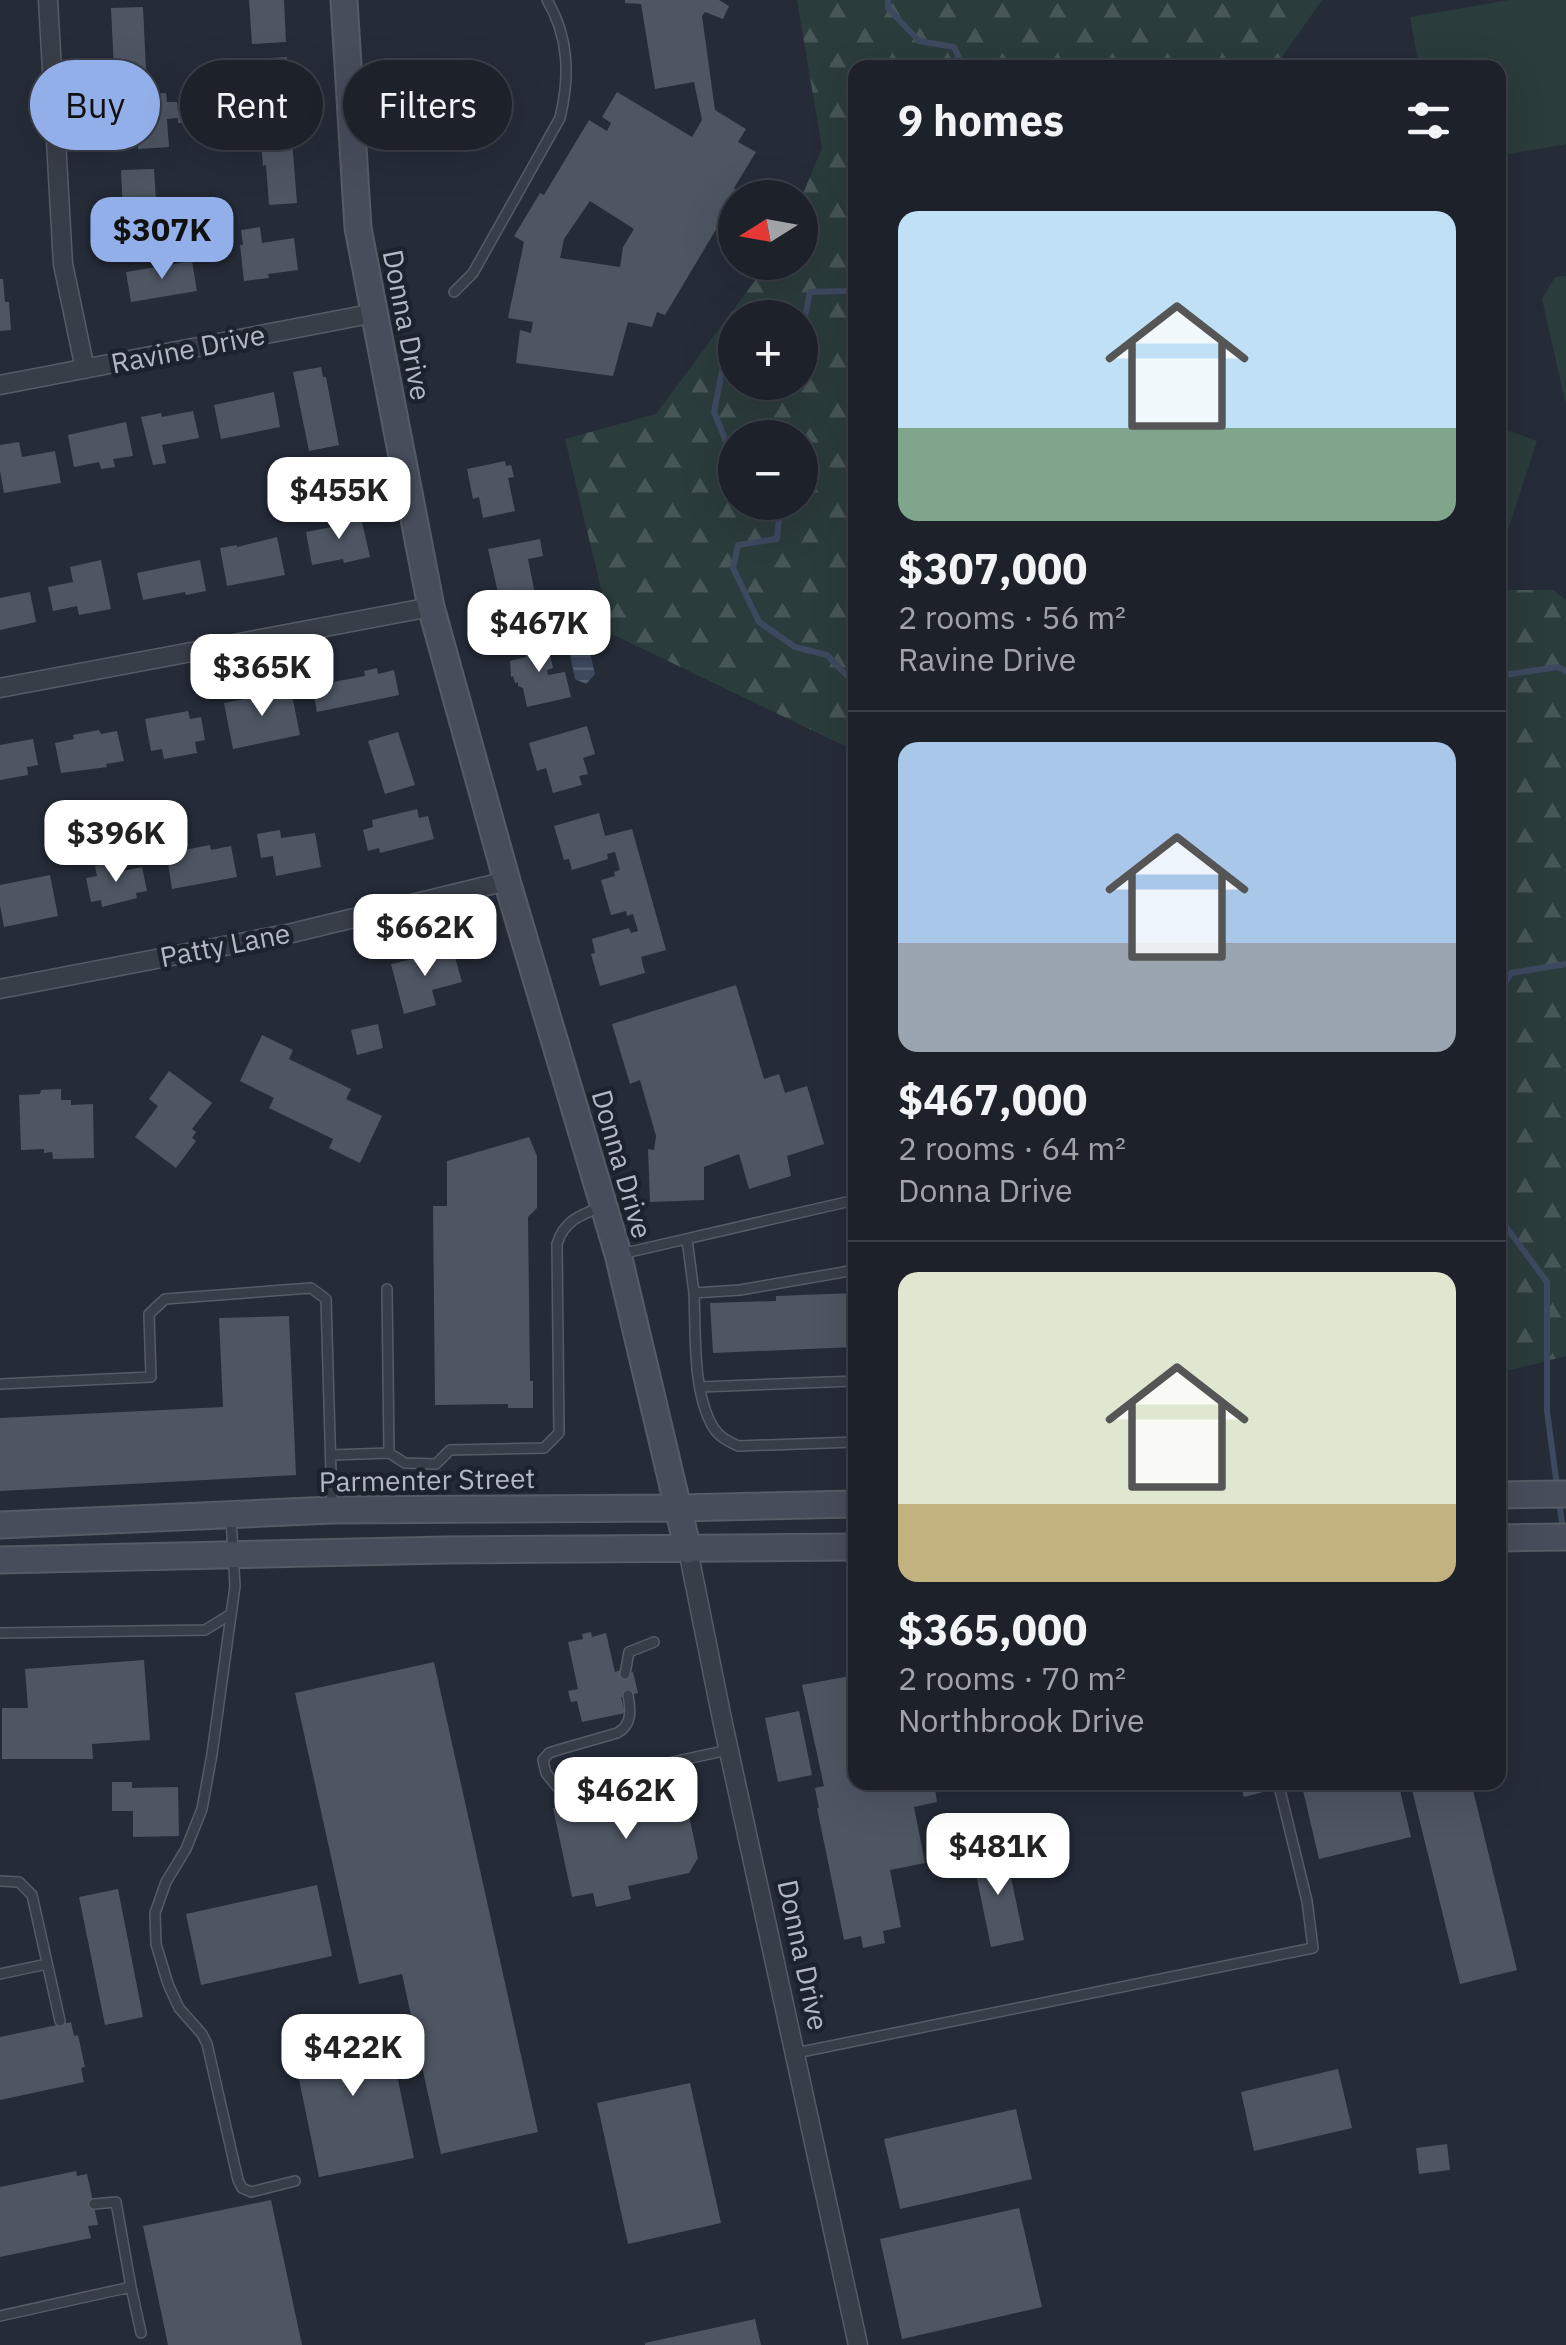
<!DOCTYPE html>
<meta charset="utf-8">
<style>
body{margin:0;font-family:"IBM Plex Sans",sans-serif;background:#292e36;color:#f1f3f6;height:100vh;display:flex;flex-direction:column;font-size:38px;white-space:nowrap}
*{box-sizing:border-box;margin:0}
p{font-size:32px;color:#a0a3a8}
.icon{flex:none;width:55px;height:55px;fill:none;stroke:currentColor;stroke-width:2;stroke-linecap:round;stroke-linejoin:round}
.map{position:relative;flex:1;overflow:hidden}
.panel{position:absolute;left:848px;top:60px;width:658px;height:1730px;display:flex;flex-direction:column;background:#1c212a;border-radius:20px;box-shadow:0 10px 40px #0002,0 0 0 2px #3a3e47}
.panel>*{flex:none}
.hud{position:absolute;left:30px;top:60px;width:668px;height:90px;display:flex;gap:20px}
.needle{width:65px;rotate:259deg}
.fabs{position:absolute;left:718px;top:180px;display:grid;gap:20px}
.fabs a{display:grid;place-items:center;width:100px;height:100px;border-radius:50%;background:#1c212a;box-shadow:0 10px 40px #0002,0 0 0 2px #3a3e47;font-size:50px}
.price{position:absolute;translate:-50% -85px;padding:0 22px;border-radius:20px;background:#fff;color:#222;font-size:32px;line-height:65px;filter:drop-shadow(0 2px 5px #0008)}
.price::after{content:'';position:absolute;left:50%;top:60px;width:30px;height:22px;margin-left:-15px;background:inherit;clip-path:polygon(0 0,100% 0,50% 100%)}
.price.active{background:#93afea;color:#111}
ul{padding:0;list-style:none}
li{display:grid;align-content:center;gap:20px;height:530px;padding:0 50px}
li+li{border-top:2px solid #3a3e47}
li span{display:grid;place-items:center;height:310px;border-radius:20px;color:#555}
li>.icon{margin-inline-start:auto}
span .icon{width:180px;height:180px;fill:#fffc;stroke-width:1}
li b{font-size:42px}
h2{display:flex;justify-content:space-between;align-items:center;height:120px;padding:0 50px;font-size:42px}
.tag{padding:0 35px;border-radius:45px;background:#1c212a;box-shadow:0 10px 40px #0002,0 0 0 2px #3a3e47;font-size:35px;line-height:90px}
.tag.active{background:#93afea;color:#111}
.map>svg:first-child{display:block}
.forest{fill:url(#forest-firs);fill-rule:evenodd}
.pitch{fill:#2b3c3d}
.water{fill:url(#water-rules)}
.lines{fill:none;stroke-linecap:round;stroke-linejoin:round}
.stream{stroke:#3d495f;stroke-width:6}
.building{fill:#4e5663;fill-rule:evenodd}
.lane-casing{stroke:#565c66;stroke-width:12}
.street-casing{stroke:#565c66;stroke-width:21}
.secondary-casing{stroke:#565c66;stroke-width:29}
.lane{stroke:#383e48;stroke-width:9}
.street{stroke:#383e48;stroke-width:18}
.secondary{stroke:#474d5b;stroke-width:25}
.labels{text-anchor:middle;stroke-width:9;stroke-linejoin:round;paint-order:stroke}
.street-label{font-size:28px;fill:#b3b9c4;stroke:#1d232d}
</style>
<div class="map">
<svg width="1566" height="2345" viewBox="0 0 1566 2345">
<defs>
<pattern id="forest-firs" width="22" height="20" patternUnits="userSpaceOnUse" patternTransform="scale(2.5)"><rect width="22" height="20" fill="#2b3c3d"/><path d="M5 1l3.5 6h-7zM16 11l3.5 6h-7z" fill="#475657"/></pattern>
<pattern id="water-rules" width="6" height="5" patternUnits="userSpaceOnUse" patternTransform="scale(2.5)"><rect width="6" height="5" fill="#3d495f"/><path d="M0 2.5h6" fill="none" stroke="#576174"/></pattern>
</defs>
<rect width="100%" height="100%" fill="#252c38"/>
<path class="forest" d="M797 0H1322L1275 67 855 68V751L612 634 565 439 656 414 768 263 800 262V201L822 148ZM735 318H800V382H735ZM735 438H800V502H735Z
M1498 590H1553L1566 600V1356L1510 1370 1498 1369Z"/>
<path class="pitch" d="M1509 0H1566V144L1498 156V68L1419 67 1410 17Z
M1566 276V405L1542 299 1555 277Z
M1498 427 1537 441 1498 560Z"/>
<path class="water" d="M588 645 595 674 586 684 575 679 569 649Z"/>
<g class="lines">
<path class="stream" d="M888 0V8L919 41 954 47 964 68
M800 329 803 327 810 292 845 291 855 286
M735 352 723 366 714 412 731 454 735 458
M776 502 780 507 777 539 738 545 733 568 759 622 795 647 827 655 855 684
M1498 676 1558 667 1566 671
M1498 995 1511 973 1566 964
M1498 1216 1547 1282V1411L1557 1486
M1559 1499 1563 1531"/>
</g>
<path class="building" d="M249 0H284L286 42 252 44Z
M625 0H719L729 6 723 19 705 12 702 16 715 110 746 129 738 142 756 152 734 188 739 191 665 315 657 312 652 327 628 322 613 376 516 363 520 330 531 333 533 322 508 318 524 242 514 236 540 193 544 195 589 120 607 131 611 123 602 117 617 92 692 137 702 120 694 82 655 89 641 4 625 3ZM590 201 634 229 623 247 620 267 560 258 564 239Z
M143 7 146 69 114 71 111 8Z
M287 57 291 123 257 125 253 59Z
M140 90V94L166 93 167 102H177L178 111 189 110V122L178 123V118L167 119 169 147 138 149 136 115 118 116 117 91Z
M292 140 297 203 269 205 266 165 263 166 261 142Z
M154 169 158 232 124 234 121 170Z
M260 227 262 243 294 238 298 270 268 274 269 278 244 281 240 245H243L241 230Z
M192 261 197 291 131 302 126 272Z
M0 279H3L5 302H9L11 330 0 331Z
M321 367 323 377H326L339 445 309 451 293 372Z
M274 392 280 427 221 439 214 405Z
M193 411 199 438 162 445 166 463 153 465 141 417 161 413 162 417Z
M126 422 133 456 113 459 115 467 101 469 99 462 74 467 68 435Z
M19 442 22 457 55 451 61 483 4 493 0 471V445Z
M505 461 506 466 511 465 514 477 508 478 515 511 483 518 479 497 473 499 467 469Z
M360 513 370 557 344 563 343 559 312 565 306 532 342 525 341 516Z
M277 537 285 575 227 586 220 548 237 545V547Z
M540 539 543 556 528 559 535 594 527 595 529 609 503 614 488 549Z
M101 560 111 609 79 615 77 606 53 611 48 587 73 582 70 567Z
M200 560 206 591 186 595 185 592 143 600 137 573Z
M30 592 36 622 0 630V598Z
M539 638 541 643 547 642 553 668 547 670 548 675 565 672 571 697 527 707 523 688 518 686V682L515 683 513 676 511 677 510 661 526 657 522 642Z
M377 668 378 674 394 670 399 695 317 712 312 686 365 676 364 671Z
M291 690 300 735 233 749 224 703Z
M188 711 190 719 201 717 205 740 195 742 197 753 164 759 162 749 151 751 145 719Z
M587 726 595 754 583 758 588 774 579 776 582 785 553 793 546 768 537 771 529 743Z
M99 730 101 734 117 731 124 761 106 764 107 767 61 773 55 743 74 739 73 735Z
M398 732 415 785 385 794 368 741Z
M33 739 38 765 27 767 28 775 0 780V745Z
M417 809 419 818 428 816 434 839 380 853 379 848 368 851 363 830 373 827 372 820Z
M599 813 605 836 632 829 666 950 641 957 645 973 600 986 591 954 595 953 592 939 629 928 631 933 638 931 633 914 627 916 626 911 611 915 601 880 615 876 614 872 620 870 615 852 607 854 608 859 572 870 569 859 564 860 554 826Z
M280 830 281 838 315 833 321 867 276 876 273 856 261 858 257 834Z
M210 845 211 850 231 846 237 877 172 889 167 858 185 854 184 850Z
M107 864 109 874 142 867 147 891 136 893 137 898 102 907 101 900 91 902 86 878 97 876 95 866Z
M50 875 58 916 4 927 0 905V885Z
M453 950 462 982 432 990 436 1005 404 1014 391 964Z
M736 985 764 1079 779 1074 785 1093 807 1086 824 1144 787 1156 791 1176 749 1189 739 1154 704 1167V1200L650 1202 648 1149 654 1150 656 1136 640 1080 630 1084 612 1024Z
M378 1024 383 1048 357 1055 351 1030Z
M262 1035 293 1050 289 1059 351 1089 346 1099 382 1116 360 1163 329 1148 333 1139 269 1108 274 1098 240 1081Z
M169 1071 212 1103 192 1129 196 1132 192 1138 196 1141 176 1168 135 1137 158 1106 149 1099Z
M61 1089V1100H71V1105L93 1104 94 1158 53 1159 52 1152 44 1153V1149L21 1150 19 1095 40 1094 41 1090Z
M529 1137 537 1156V1208L528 1217 530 1381H533V1408H508V1404L435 1405 433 1206H447V1161Z
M855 1293V1347L713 1353 710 1303 776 1301V1296Z
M289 1316 296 1475 0 1491V1418L223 1407 219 1318Z
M591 1632 592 1637 606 1633 615 1672 621 1670 622 1675 633 1672 638 1693 621 1697 625 1713 582 1722 577 1701 571 1702 568 1691 578 1689 568 1642 583 1639 582 1634Z
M144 1660 150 1740 92 1744 93 1759H2V1708H28L25 1669Z
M434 1662 538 2132 441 2154 402 1974 359 1984 295 1693Z
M855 1675V1782H934L937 1802 914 1807 925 1863 890 1870 901 1927 883 1931 885 1943 863 1948 861 1936 844 1940 817 1808H819L815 1788 824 1786 802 1685Z
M799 1711 812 1775 778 1782 765 1718Z
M112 1782H132V1788L178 1787 179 1836 133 1837V1811H112Z
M1240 1782H1261L1263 1792 1244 1797Z
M1301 1782H1398L1411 1837 1319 1859Z
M1410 1782H1471L1517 1970 1460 1984Z
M670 1783 684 1792 698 1858 689 1873 628 1886 631 1899 596 1907 593 1893 572 1897 553 1808Z
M1005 1848 1024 1940 991 1947 972 1855Z
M317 1885 332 1956 201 1985 186 1914Z
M118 1889 143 2017 105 2025 79 1897Z
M386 2021 414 2158 319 2177 291 2040Z
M71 2022 74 2036 78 2035 85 2067 81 2068 84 2082 0 2100V2037Z
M1338 2069 1352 2128 1254 2151 1241 2092Z
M690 2083 721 2223 628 2244 597 2103Z
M1016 2109 1032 2179 900 2209 884 2139Z
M1447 2144 1450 2170 1419 2174 1416 2148Z
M76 2171 77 2176 87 2174 98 2225 88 2226 91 2238 0 2257V2187Z
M271 2200 302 2345H168L143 2226Z
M1019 2208 1042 2307 902 2339 880 2239Z
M755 2319 761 2345H645V2343Z"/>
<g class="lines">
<g class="lane-casing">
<path id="lane" d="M454 292 473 273 560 118C570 76 569 37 547 0
M687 1239 694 1293
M621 1254 855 1200
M855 1270 740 1290 694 1293C696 1333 692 1391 713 1427 719 1437 728 1441 738 1446L855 1442
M387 1289 389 1453 405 1463 436 1464 450 1450 544 1448 559 1433 557 1244C564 1221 580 1215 601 1207
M0 1384 151 1377 149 1314 165 1299 311 1288 326 1299 332 1508
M700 1387 855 1381
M331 1455 389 1453
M231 1518 235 1586 212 1754 202 1809 186 1849 166 1882 155 1913 156 1944 168 1984 179 2008 202 2034 207 2044 238 2180 242 2188 251 2192 295 2181
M0 1633 205 1630 231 1614
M625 1674 629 1652 654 1642
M628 1695C631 1711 632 1725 617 1733L558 1750 549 1753 543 1760 546 1773 557 1787 728 1750
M0 1881 19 1882 32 1895 60 2021
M0 1974 47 1964
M796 2053 1313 1948 1307 1901 1278 1782
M94 2204 116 2202 131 2287
M0 2316 131 2287 141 2333"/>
</g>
<g class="street-casing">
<path id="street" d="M48 0 63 264 85 369
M0 385 375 313
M0 688 431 607
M0 989 292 933 507 881
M688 1550 722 1719 858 2345"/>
</g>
<g class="secondary-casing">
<path id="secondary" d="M344 0 358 228 431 607 507 881 618 1254 688 1550
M1498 1495 1566 1494
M0 1525 332 1510 679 1508 855 1504
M1498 1538 1566 1537
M0 1560 446 1550 855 1547"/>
</g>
<use href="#lane" class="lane"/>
<use href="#street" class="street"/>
<use href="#secondary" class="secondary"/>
</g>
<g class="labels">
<g class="street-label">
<text transform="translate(407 325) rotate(79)" y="10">Donna Drive</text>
<text transform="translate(188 349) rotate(-11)" y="10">Ravine Drive</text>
<text transform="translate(225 945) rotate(-11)" y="10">Patty Lane</text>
<text transform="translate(622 1164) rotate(74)" y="10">Donna Drive</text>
<text transform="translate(427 1480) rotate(-1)" y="10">Parmenter Street</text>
<text transform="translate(803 1955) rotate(78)" y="10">Donna Drive</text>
</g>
</g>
</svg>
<div class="fabs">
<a><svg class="needle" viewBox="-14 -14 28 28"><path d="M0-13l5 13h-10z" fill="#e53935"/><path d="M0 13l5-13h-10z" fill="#a0a3a8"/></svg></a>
<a>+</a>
<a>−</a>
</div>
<b class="price active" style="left:162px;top:282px">$307K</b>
<b class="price" style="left:339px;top:542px">$455K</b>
<b class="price" style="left:539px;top:675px">$467K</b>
<b class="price" style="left:262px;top:719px">$365K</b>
<b class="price" style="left:116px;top:885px">$396K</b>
<b class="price" style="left:425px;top:979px">$662K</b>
<b class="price" style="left:626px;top:1842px">$462K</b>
<b class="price" style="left:998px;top:1898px">$481K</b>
<b class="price" style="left:353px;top:2099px">$422K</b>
<div class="hud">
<a class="tag active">Buy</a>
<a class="tag">Rent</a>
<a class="tag">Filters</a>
</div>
<section class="panel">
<h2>9 homes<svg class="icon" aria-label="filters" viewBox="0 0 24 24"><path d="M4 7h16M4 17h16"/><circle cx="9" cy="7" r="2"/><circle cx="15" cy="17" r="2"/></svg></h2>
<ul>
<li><span style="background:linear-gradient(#bfe0f5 70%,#7fa58c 0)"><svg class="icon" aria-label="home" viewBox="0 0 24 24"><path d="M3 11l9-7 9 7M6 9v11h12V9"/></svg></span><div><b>$307,000</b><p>2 rooms · 56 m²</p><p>Ravine Drive</p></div></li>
<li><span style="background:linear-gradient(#a9c7e8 65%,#9aa5b1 0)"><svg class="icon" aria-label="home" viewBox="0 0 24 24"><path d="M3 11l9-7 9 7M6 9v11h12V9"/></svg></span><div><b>$467,000</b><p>2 rooms · 64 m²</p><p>Donna Drive</p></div></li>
<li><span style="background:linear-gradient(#dfe7d0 75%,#c2b280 0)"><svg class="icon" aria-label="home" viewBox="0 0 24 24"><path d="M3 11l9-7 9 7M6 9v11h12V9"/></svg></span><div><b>$365,000</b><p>2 rooms · 70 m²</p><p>Northbrook Drive</p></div></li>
</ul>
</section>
</div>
